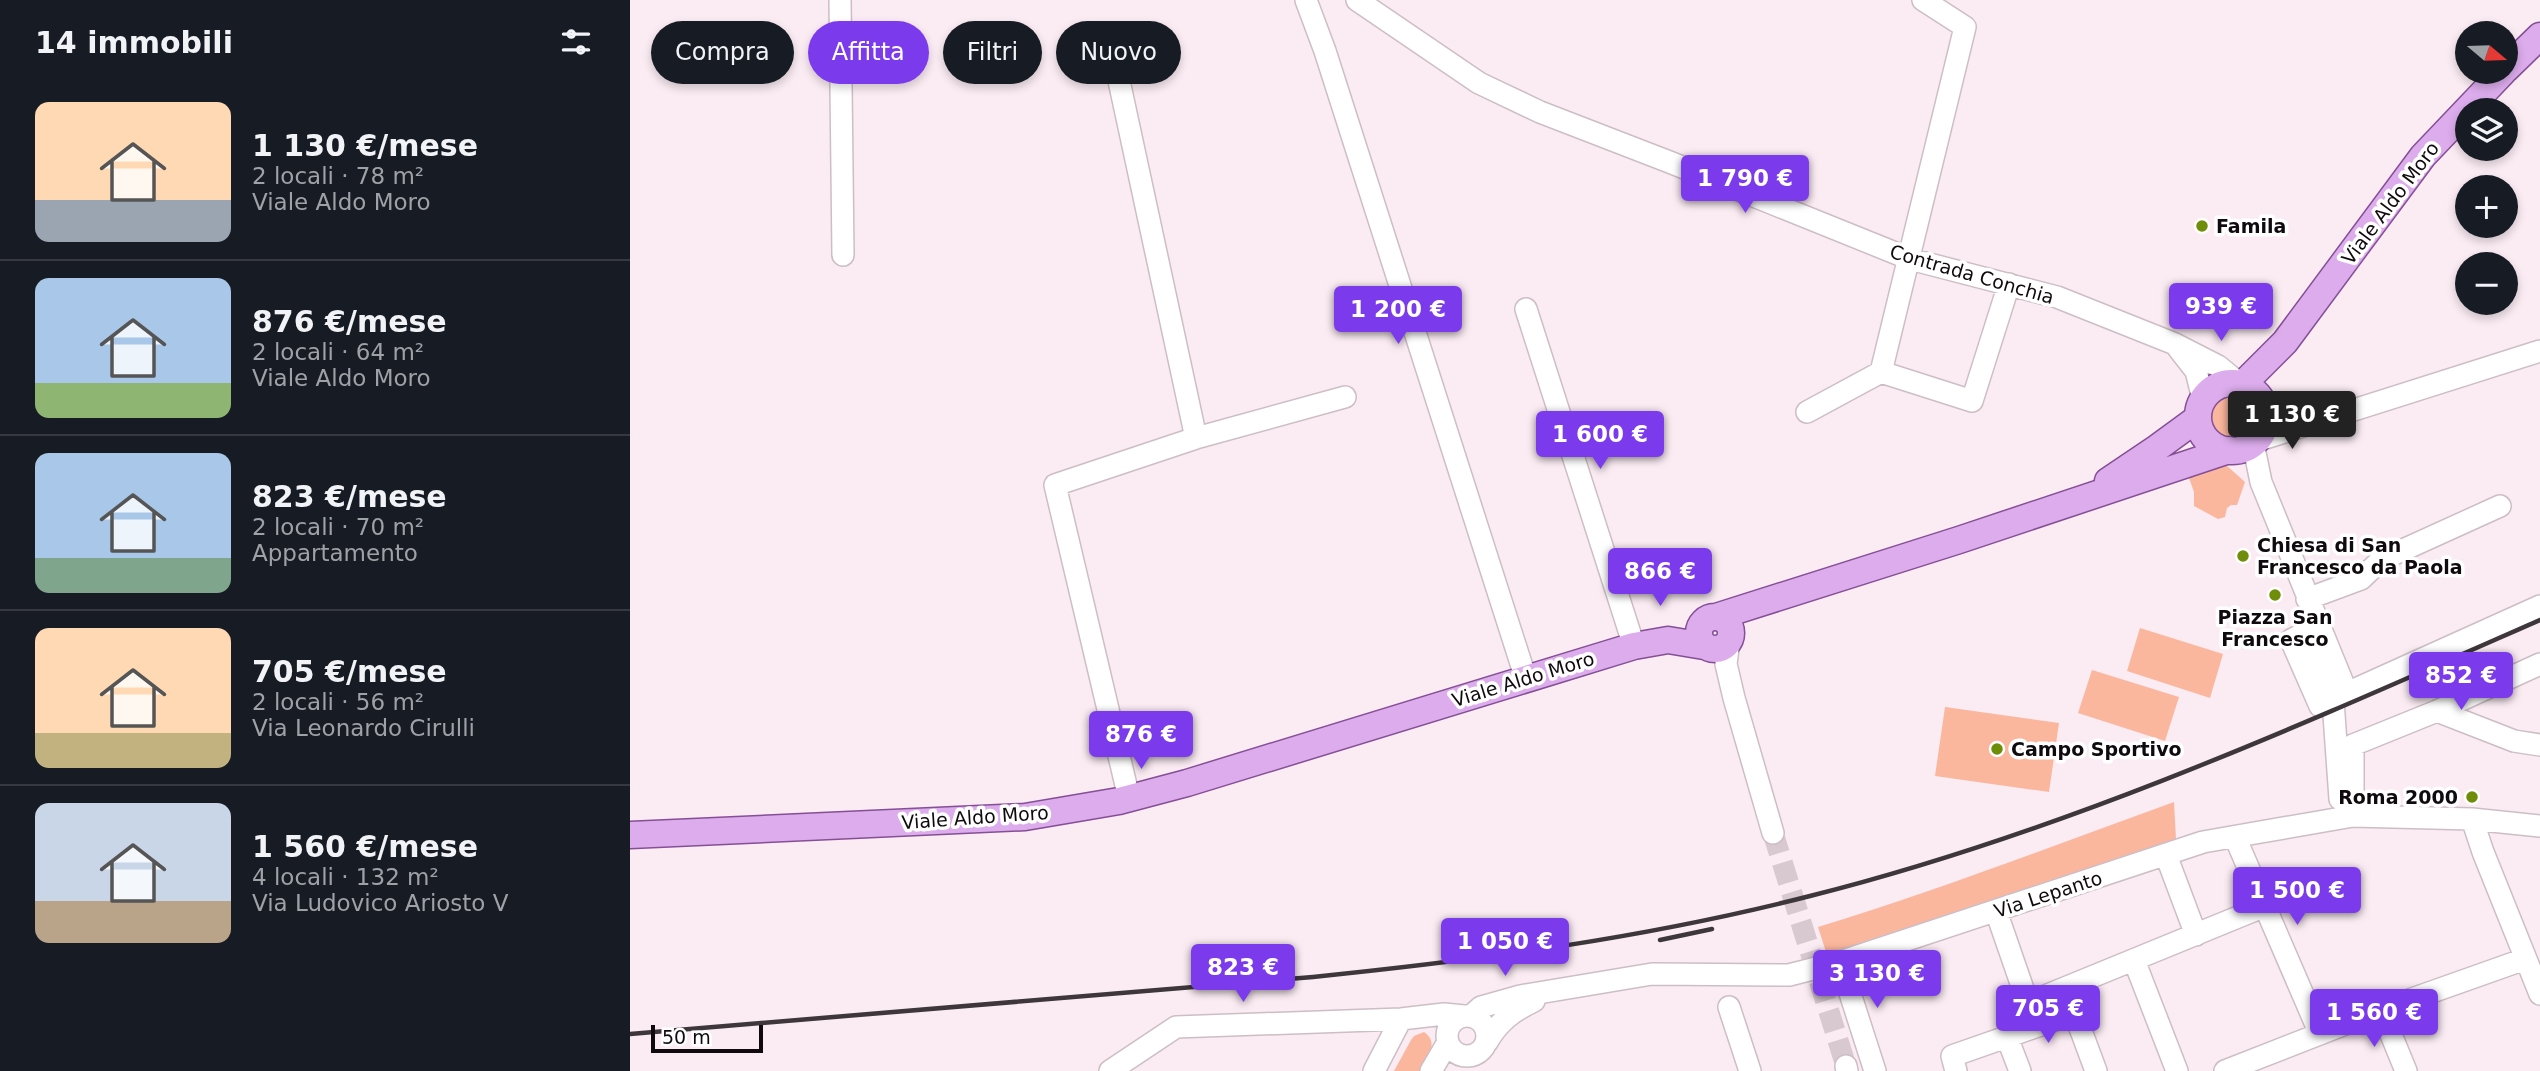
<!DOCTYPE html>
<html lang="it">
<meta charset="utf-8">
<style>
body{margin:0;font-family:"DejaVu Sans",sans-serif;background:#242831;color:#f1f3f6;height:100vh;display:flex;flex-direction:column;font-size:26px;white-space:nowrap}
*{box-sizing:border-box;margin:0}
p{font-size:23px;color:#9ea1a6}
.icon{flex:none;width:38px;height:38px;fill:none;stroke:currentColor;stroke-width:2;stroke-linecap:round;stroke-linejoin:round}
.map{position:relative;flex:1;overflow:hidden}
.sheet{display:flex;flex-direction:column;background:#171b24;width:630px}
.sheet>*{flex:none}
.guide{position:absolute;left:21px;top:21px;width:665px;height:63px;display:flex;gap:14px}
.needle{width:46px;rotate:109deg}
.controls{position:absolute;left:1825px;top:21px;display:grid;gap:14px}
.controls a{display:grid;place-items:center;width:63px;height:63px;border-radius:50%;background:#171b24;box-shadow:0 4px 10px #0003;font-size:35px}
.scale{position:absolute;left:21px;bottom:18px;width:112px;box-sizing:border-box;padding-left:7px;border:4px solid #0f0a0d;border-top:0;font-size:19px;line-height:24px;white-space:nowrap;color:#0f0a0d;-webkit-text-stroke:5px #fff;paint-order:stroke}
.price{position:absolute;translate:-50% -60px;padding:0 16px;border-radius:7px;background:#7c3aed;color:#fff;font-size:23px;line-height:46px;filter:drop-shadow(0 2px 4px #0008)}
.price::after{content:'';position:absolute;left:50%;top:42px;width:21px;height:16px;margin-left:-10px;background:inherit;clip-path:polygon(0 0,100% 0,50% 100%)}
.price.selected{background:#222;color:#fff}
ul{padding:0;list-style:none}
li{display:flex;align-items:center;gap:21px;height:175px;padding:0 35px}
li+li{border-top:2px solid #363941}
li span{display:grid;place-items:center;flex:none;width:196px;height:140px;border-radius:14px;color:#555}
li>.icon{margin-inline-start:auto}
span .icon{width:84px;height:84px;fill:#fffc;stroke-width:1}
li b{font-size:30px}
h2{display:flex;justify-content:space-between;align-items:center;height:84px;padding:0 35px;font-size:30px}
.pill{padding:0 24px;border-radius:32px;background:#171b24;box-shadow:0 4px 10px #0003;font-size:24px;line-height:63px}
.pill.selected{background:#7c3aed;color:#fff}
main{display:flex;flex:1;min-height:0}
.map>svg:first-child{display:block}
.green{fill:#fbb79e}
.lines{fill:none;stroke-linecap:round;stroke-linejoin:round}
.minor-tunnel{stroke:#d8c9d0;stroke-width:21;stroke-dasharray:21 10;stroke-linecap:butt}
.minor-casing{stroke:#cdbec6;stroke-width:24}
.major-casing{stroke:#854f96;stroke-width:29}
.minor{stroke:#fff;stroke-width:21}
.major{stroke:#dcacec;stroke-width:26}
.rail{stroke:#3d363a;stroke-width:4.5}
.poi-dot{fill:#708d0a;stroke:#fff;stroke-width:2.5}
.labels{text-anchor:middle;stroke-width:7;stroke-linejoin:round;paint-order:stroke}
.street-label{font-size:19px;fill:#0f0a0d;stroke:#fff}
.poi-label{font-size:19px;font-weight:bold;fill:#0f0a0d;stroke:#fff;text-anchor:start}
</style>
<main>
<section class="sheet">
<h2>14 immobili<svg class="icon" aria-label="filters" viewBox="0 0 24 24"><path d="M4 7h16M4 17h16"/><circle cx="9" cy="7" r="2"/><circle cx="15" cy="17" r="2"/></svg></h2>
<ul>
<li><span style="background:linear-gradient(#ffd9b3 70%,#9aa5b1 0)"><svg class="icon" aria-label="home" viewBox="0 0 24 24"><path d="M3 11l9-7 9 7M6 9v11h12V9"/></svg></span><div><b>1 130 €/mese</b><p>2 locali · 78 m²</p><p>Viale Aldo Moro</p></div></li>
<li><span style="background:linear-gradient(#a9c7e8 75%,#8fb573 0)"><svg class="icon" aria-label="home" viewBox="0 0 24 24"><path d="M3 11l9-7 9 7M6 9v11h12V9"/></svg></span><div><b>876 €/mese</b><p>2 locali · 64 m²</p><p>Viale Aldo Moro</p></div></li>
<li><span style="background:linear-gradient(#a9c7e8 75%,#7fa58c 0)"><svg class="icon" aria-label="home" viewBox="0 0 24 24"><path d="M3 11l9-7 9 7M6 9v11h12V9"/></svg></span><div><b>823 €/mese</b><p>2 locali · 70 m²</p><p>Appartamento</p></div></li>
<li><span style="background:linear-gradient(#ffd9b3 75%,#c2b280 0)"><svg class="icon" aria-label="home" viewBox="0 0 24 24"><path d="M3 11l9-7 9 7M6 9v11h12V9"/></svg></span><div><b>705 €/mese</b><p>2 locali · 56 m²</p><p>Via Leonardo Cirulli</p></div></li>
<li><span style="background:linear-gradient(#c9d6e8 70%,#b9a48a 0)"><svg class="icon" aria-label="home" viewBox="0 0 24 24"><path d="M3 11l9-7 9 7M6 9v11h12V9"/></svg></span><div><b>1 560 €/mese</b><p>4 locali · 132 m²</p><p>Via Ludovico Ariosto V</p></div></li>
</ul>
</section>
<div class="map">
<svg width="1910" height="1071" viewBox="0 0 1910 1071">
<rect width="100%" height="100%" fill="#fbebf3"/>
<path class="green" d="M1580 418a23 23 0 1 1 46 0a23 23 0 1 1-46 0Z
M1596 465 1615 482 1607 505H1601L1597 508 1595 517 1588 519 1564 506V492L1559 478Z
M1510 628 1593 654 1580 698 1497 671Z
M1462 670 1549 697 1535 741 1448 713Z
M1315 707 1429 723 1419 792 1305 776Z
M1544 802 1546 839 1197 955 1188 927C1309 890 1425 845 1544 802Z
M794 1032C810 1043 797 1058 790 1071H764L781 1040 784 1036Z"/>
<g class="lines">
<path class="minor-tunnel" d="M1143 833 1216 1066"/>
<g class="minor-casing">
<path id="minor" d="M210 0 213 255
M676 0 695 51 896 679
M727 0 849 83 910 112 1042 163 1280 259 1427 297 1545 344 1588 366 1610 384
M480 39 566 438
M896 309 1004 646
M1548 348 1566 371 1573 399
M1251 372 1335 27 1293 0
M1633 404 1686 421
M1177 412 1251 372 1342 401 1379 284
M1626 441 1910 351
M1623 443 1631 482 1717 693 1910 606
M1677 599 1731 579 1751 560 1870 506
M1688 626 1661 640 1690 706 1697 703 1673 648 1680 645 1703 701 1710 799H1723
M1099 641 1096 664 1104 698 1143 833
M1807 711 1884 741 1910 745
M1723 791V745L1807 711 1910 664
M499 798 425 485 566 438 715 397
M1842 819 1853 852 1910 994
M1605 837 1690 1034
M1536 855 1566 935
M1366 911 1402 1015
M1504 960 1547 1071
M1210 962 1245 1071
M1440 1001 1466 1071
M1398 1003 1635 906
M1099 1007 1120 1071
M1751 1010 1776 1071
M817 1036a20 20 0 1 1 40 0a20 20 0 1 1-40 0Z
M841 1016 851 1007 890 996 1022 974 1159 975 1210 962 1573 842 1723 816 1842 819 1910 826
M1377 1037 1390 1071
M857 1042C869 1021 883 1011 904 1001
M1216 1066 1217 1071
M480 1071 546 1027 771 1019 814 1014 834 1016
M744 1071 771 1019
M801 1071 818 1042
M1326 1071 1322 1056 1445 1013
M1595 1071 1751 1010 1895 959"/>
</g>
<g class="major-casing">
<path id="major" d="M1876 69 1910 36
M1568 417a34 34 0 1 1 68 0a34 34 0 1 1-68 0Z
M1612 385 1655 342 1793 156 1873 72
M1478 481 1527 448 1568 418
M1086 617 1329 540 1599 450
M1069 633a16 16 0 1 1 32 0a16 16 0 1 1-32 0Z
M0 835 395 817 489 801 557 783 1004 646 1038 640 1074 646"/>
</g>
<use href="#minor" class="minor"/>
<use href="#major" class="major"/>
<path class="rail" d="M1030 940 1082 929
M0 1034 683 977C850 960 1016 938 1180 896 1434 832 1671 725 1910 620"/>
</g>
<g class="poi-dot">
<circle cx="1572" cy="226" r="7"/>
<circle cx="1613" cy="556" r="7"/>
<circle cx="1645" cy="595" r="7"/>
<circle cx="1367" cy="749" r="7"/>
<circle cx="1842" cy="797" r="7"/>
</g>
<g class="labels">
<g class="street-label">
<text transform="translate(1760 203) rotate(-53)" y="7">Viale Aldo Moro</text>
<text transform="translate(1342 274) rotate(16)" y="7">Contrada Conchia</text>
<text transform="translate(893 679) rotate(-17)" y="7">Viale Aldo Moro</text>
<text transform="translate(345 817) rotate(-4)" y="7">Viale Aldo Moro</text>
<text transform="translate(1418 894) rotate(-18)" y="7">Via Lepanto</text>
</g>
<g class="poi-label">
<text x="1586" y="233">Famila</text>
<text x="1627" y="552">Chiesa di San<tspan x="1627" dy="22">Francesco da Paola</tspan></text>
<text x="1645" y="624" text-anchor="middle">Piazza San<tspan x="1645" dy="22">Francesco</tspan></text>
<text x="1381" y="756">Campo Sportivo</text>
<text x="1828" y="804" text-anchor="end">Roma 2000</text>
</g>
</g>
</svg>
<div class="controls">
<a><svg class="needle" viewBox="-14 -14 28 28"><path d="M0-13l5 13h-10z" fill="#e53935"/><path d="M0 13l5-13h-10z" fill="#9ea1a6"/></svg></a>
<a><svg class="icon" aria-label="layers" viewBox="0 0 24 24"><path d="M12 4l9 5-9 5-9-5zM3 14l9 5 9-5"/></svg></a>
<a>+</a>
<a>−</a>
</div>
<div class="scale">50 m</div>
<b class="price" style="left:1115px;top:215px">1 790 €</b>
<b class="price" style="left:1591px;top:343px">939 €</b>
<b class="price" style="left:768px;top:346px">1 200 €</b>
<b class="price selected" style="left:1662px;top:451px">1 130 €</b>
<b class="price" style="left:970px;top:471px">1 600 €</b>
<b class="price" style="left:1030px;top:608px">866 €</b>
<b class="price" style="left:1831px;top:712px">852 €</b>
<b class="price" style="left:511px;top:771px">876 €</b>
<b class="price" style="left:1667px;top:927px">1 500 €</b>
<b class="price" style="left:875px;top:978px">1 050 €</b>
<b class="price" style="left:613px;top:1004px">823 €</b>
<b class="price" style="left:1247px;top:1010px">3 130 €</b>
<b class="price" style="left:1418px;top:1045px">705 €</b>
<b class="price" style="left:1744px;top:1049px">1 560 €</b>
<div class="guide">
<a class="pill">Compra</a>
<a class="pill selected">Affitta</a>
<a class="pill">Filtri</a>
<a class="pill">Nuovo</a>
</div>
</div>
</main>
